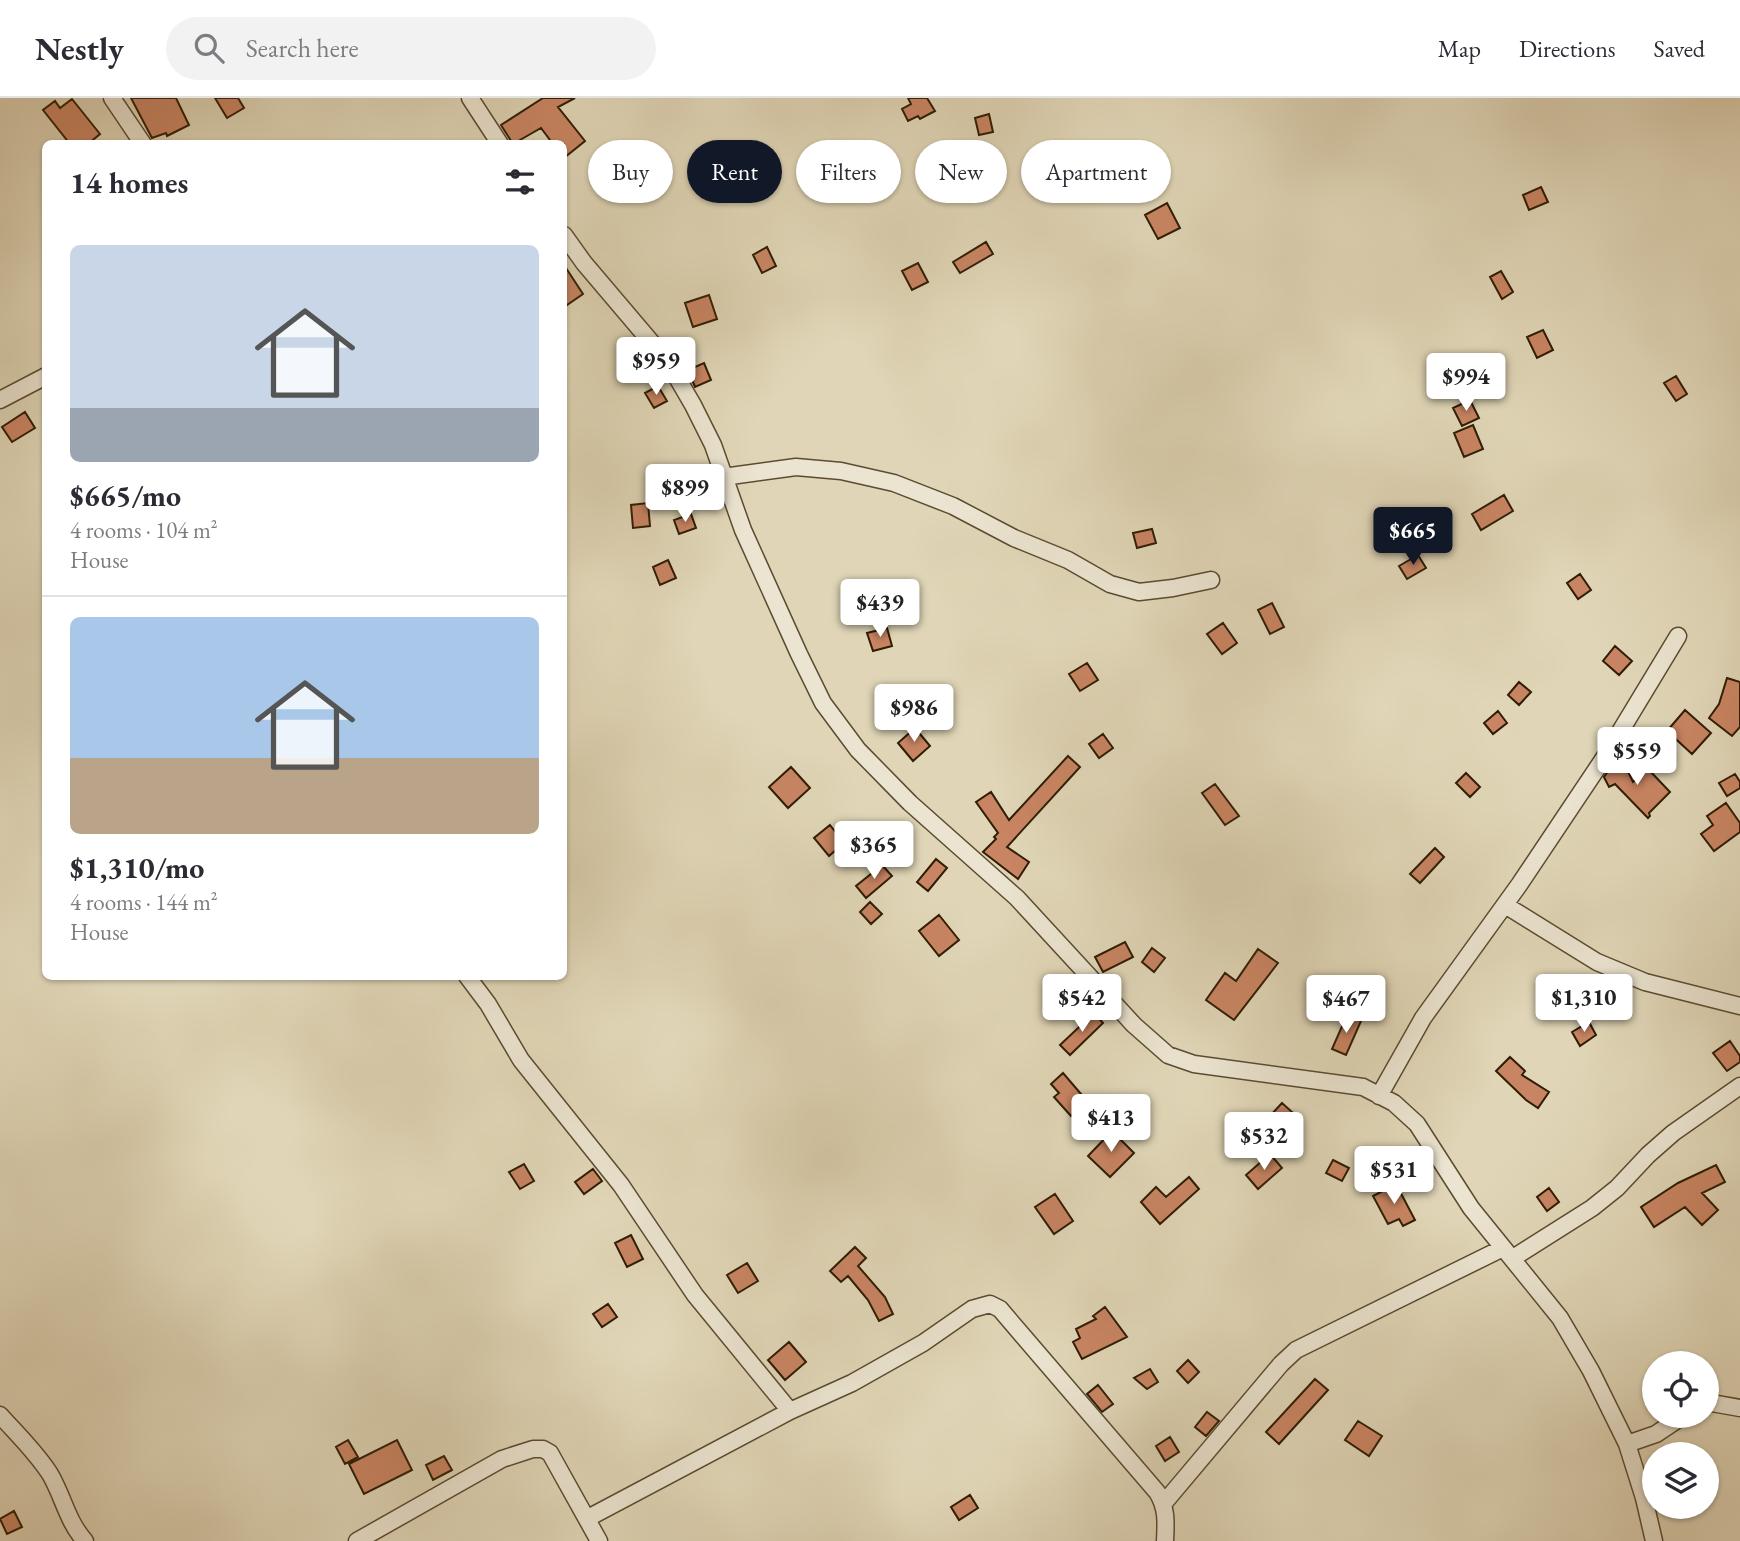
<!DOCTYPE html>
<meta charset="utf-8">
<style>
body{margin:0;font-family:"EB Garamond",serif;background:#f2f2f3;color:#2b2b33;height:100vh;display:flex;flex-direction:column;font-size:26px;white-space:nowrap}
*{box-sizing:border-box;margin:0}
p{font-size:23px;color:#7c7c81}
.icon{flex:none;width:38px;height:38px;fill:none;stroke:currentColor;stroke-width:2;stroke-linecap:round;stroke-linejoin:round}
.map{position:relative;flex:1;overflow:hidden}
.details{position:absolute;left:42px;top:42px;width:525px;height:840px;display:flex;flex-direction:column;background:#fff;border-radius:10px;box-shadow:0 2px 5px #0004}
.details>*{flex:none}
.guide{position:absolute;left:588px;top:42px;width:665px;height:63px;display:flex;gap:14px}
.buttons{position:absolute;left:1642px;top:1253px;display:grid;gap:14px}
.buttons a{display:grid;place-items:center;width:77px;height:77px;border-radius:50%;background:#fff;box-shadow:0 2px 5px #0004;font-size:35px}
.price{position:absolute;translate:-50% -60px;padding:0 16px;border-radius:7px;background:#fff;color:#222;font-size:23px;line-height:46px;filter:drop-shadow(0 2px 4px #0008)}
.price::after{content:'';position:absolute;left:50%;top:42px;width:21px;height:16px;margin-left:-10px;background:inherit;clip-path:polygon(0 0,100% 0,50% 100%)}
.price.selected{background:#111827;color:#fff}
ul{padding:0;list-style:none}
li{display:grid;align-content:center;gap:14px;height:371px;padding:0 28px}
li+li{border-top:2px solid #e1e1e2}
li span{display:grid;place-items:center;height:217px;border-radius:10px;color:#555}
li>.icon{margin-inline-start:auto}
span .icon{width:126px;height:126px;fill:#fffc;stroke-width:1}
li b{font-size:30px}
h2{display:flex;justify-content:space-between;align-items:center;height:84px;padding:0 28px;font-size:30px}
.tag{padding:0 24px;border-radius:32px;background:#fff;box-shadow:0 2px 5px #0004;font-size:24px;line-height:63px}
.tag.selected{background:#111827;color:#fff}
header{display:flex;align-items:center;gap:42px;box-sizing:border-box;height:98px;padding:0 35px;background:#fff;border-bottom:2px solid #e1e1e2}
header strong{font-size:33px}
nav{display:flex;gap:38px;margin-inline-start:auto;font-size:24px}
.search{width:490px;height:63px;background:#f2f2f3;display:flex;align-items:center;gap:18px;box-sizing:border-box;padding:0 24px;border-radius:38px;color:#7c7c81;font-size:26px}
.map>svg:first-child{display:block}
.building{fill:#c98563;stroke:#2f1d04;stroke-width:2}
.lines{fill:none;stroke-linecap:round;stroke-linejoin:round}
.minor-casing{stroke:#5b4b31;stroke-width:19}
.minor{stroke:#ebe4d0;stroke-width:16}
</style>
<header>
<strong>Nestly</strong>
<div class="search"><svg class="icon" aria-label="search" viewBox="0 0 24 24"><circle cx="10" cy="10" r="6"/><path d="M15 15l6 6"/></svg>Search here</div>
<nav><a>Map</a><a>Directions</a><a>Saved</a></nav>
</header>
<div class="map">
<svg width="1740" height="1443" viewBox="0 0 1740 1443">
<rect width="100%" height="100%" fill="#e0d6b7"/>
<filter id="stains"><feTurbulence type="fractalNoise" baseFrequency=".00286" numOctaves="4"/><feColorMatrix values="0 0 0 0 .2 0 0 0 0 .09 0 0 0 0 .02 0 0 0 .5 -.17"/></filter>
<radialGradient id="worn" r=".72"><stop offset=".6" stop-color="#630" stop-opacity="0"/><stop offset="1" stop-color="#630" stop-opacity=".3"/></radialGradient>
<path class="building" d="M131 0H176L189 27 167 38 166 35 152 40Z
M215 0H238L244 10 227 20Z
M543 0H575L558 9 585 43 564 60V46H553L541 30 513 46 501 27Z
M908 0H927L935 13 920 21 918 18 908 23 902 11 911 6Z
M72 1 100 36 88 46H70L43 12 55 3 60 10Z
M989 16 993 34 979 37 975 20Z
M1541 89 1548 104 1529 112 1523 97Z
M1167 105 1180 130 1158 141 1145 117Z
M986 144 993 156 960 175 953 164Z
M767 149 776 168 762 175 753 157Z
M918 165 928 184 912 192 902 173Z
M564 167 583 196 564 209Z
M1501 173 1513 194 1502 201 1490 179Z
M709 197 717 221 693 229 685 205Z
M1543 232 1553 252 1537 260 1527 239Z
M704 265 711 282 695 289 688 272Z
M1676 278 1687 296 1676 303 1664 285Z
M658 288 667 303 654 310 645 295Z
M1470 302 1479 320 1462 328 1453 310Z
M25 314 35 330 12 344 2 329Z
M1473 327 1483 351 1464 359 1454 335Z
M1504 397 1513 413 1481 432 1472 416Z
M648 405 650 428 633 430 631 407Z
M691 416 696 430 679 436 674 422Z
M1152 431 1156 445 1137 450 1133 435Z
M1418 457 1426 470 1407 481 1399 468Z
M668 462 676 480 660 487 653 469Z
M1580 476 1591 492 1578 501 1567 485Z
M1272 505 1284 529 1270 536 1258 512Z
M1223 525 1237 545 1222 556 1207 536Z
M887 530 892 548 873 553 867 535Z
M1615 548 1632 563 1619 577 1603 563Z
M1087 565 1098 582 1080 593 1069 576Z
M1727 580 1740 584V629L1732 638 1709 620 1719 606Z
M1519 584 1531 594 1519 607 1508 597Z
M1685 612 1711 635 1692 656 1667 633Z
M1498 613 1507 625 1493 636 1484 625Z
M915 630 930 648 913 663 898 645Z
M1103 636 1113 650 1099 660 1089 646Z
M1068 658 1080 669 1007 749 1029 764 1018 781 983 754 996 741 994 739 998 735 976 704 991 694 1009 722Z
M1621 659 1633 684 1648 671 1670 694 1649 715 1650 718 1648 720 1615 686 1609 689 1604 679 1615 663Z
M791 669 810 690 788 710 769 689Z
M1466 675 1480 689 1470 699 1456 685Z
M1735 676 1740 684V690L1727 698 1719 685Z
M1215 686 1239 718 1225 727 1202 695Z
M1726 705 1740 725V734L1714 753 1701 736 1713 727 1707 718Z
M830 727 844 745 829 758 814 740Z
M1435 750 1444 759 1420 785 1410 776Z
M936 761 947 770 928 793 917 784Z
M882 767 892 778 866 800 856 788Z
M870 804 882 816 871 826 860 814Z
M939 817 959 842 939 858 919 833Z
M1125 844 1133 859 1103 874 1095 859Z
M1152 850 1165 860 1154 874 1142 864Z
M1258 851 1278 865 1234 922 1206 902 1225 875 1236 883Z
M1094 915 1103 925 1070 957 1060 947Z
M1347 917 1361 923 1346 957 1332 951Z
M1589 924 1596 937 1580 948 1572 934Z
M1730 943 1740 958V964L1727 973 1713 955Z
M1510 959 1525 973 1522 977 1549 994 1538 1010 1526 1002 1496 973Z
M1063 975 1087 1003 1071 1018 1054 999 1059 995 1051 986Z
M1282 1005 1292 1014 1269 1039 1259 1030Z
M1112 1033 1134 1055 1110 1079 1088 1058Z
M1270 1056 1282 1070 1258 1091 1246 1077Z
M1333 1062 1349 1070 1342 1083 1326 1075Z
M524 1066 534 1083 520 1091 509 1074Z
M1716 1067 1725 1084 1702 1095 1718 1112 1702 1127 1685 1109 1654 1129 1641 1109 1678 1085Z
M593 1071 602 1083 584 1096 575 1084Z
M1189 1079 1199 1091 1160 1126 1141 1104 1156 1089 1166 1099Z
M1396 1086 1415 1122 1403 1128 1399 1121 1388 1126 1373 1098Z
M1549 1090 1559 1104 1547 1113 1537 1099Z
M1055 1096 1073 1123 1054 1136 1035 1109Z
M631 1137 643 1161 627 1169 615 1145Z
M855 1149 866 1160 858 1168 885 1199 893 1216 879 1223 868 1202 848 1178 841 1184 830 1173Z
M747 1165 758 1183 738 1195 727 1177Z
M608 1206 617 1219 602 1229 593 1216Z
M1105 1209 1127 1239 1082 1261 1073 1244 1080 1240 1076 1231 1096 1221 1093 1218Z
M789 1244 806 1264 785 1282 768 1262Z
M1188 1262 1199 1274 1188 1285 1177 1273Z
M1150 1271 1158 1284 1147 1291 1134 1280Z
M1315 1281 1328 1292 1279 1346 1266 1334Z
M1098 1287 1113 1306 1102 1314 1087 1296Z
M1207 1314 1219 1323 1206 1338 1195 1329Z
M1358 1323 1382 1338 1369 1358 1345 1342Z
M1170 1339 1179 1354 1165 1363 1156 1348Z
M348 1342 358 1359 345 1366 336 1349Z
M397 1342 412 1372 364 1396 349 1366Z
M444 1358 452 1372 433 1382 426 1367Z
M970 1397 978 1410 959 1422 951 1409Z
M14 1413 22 1429 7 1436 0 1421Z"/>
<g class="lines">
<g class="minor-casing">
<path id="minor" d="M112 0 143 46
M470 0 500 46
M564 137 584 165 668 264 693 307 713 347 743 432 799 556 823 605 858 652 910 705 1017 800 1134 927 1168 957 1194 966 1363 989 1394 1005 1417 1026 1471 1110 1560 1220 1591 1273 1627 1346 1644 1400 1654 1443
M0 302 46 278
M723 379 796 369 841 373 894 385 953 408 1014 440 1068 462 1110 486 1139 494 1173 490 1211 482
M1505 807 1597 864 1645 884 1740 908
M467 878 488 906 521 962 621 1087 695 1197 790 1313
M1379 998 1423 920 1519 787 1606 657 1678 538
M1513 1160 1592 1110 1617 1090 1648 1057 1673 1035 1740 988
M1706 1304 1740 1310
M0 1317C17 1336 36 1354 50 1376 63 1398 67 1423 85 1443
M1627 1346 1656 1336 1683 1318
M1164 1405 1281 1266 1296 1252 1503 1150
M588 1420 790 1313 852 1285 923 1245 972 1211 990 1206 1000 1211 1023 1238 1157 1394C1167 1410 1166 1424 1165 1443
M357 1443 502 1361 533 1351H543L550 1355 599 1443"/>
</g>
<use href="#minor" class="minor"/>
</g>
<rect width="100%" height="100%" filter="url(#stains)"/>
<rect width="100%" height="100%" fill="url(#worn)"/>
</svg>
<div class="buttons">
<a><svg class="icon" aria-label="locate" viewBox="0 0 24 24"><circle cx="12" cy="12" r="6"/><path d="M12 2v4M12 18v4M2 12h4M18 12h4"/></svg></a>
<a><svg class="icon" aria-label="layers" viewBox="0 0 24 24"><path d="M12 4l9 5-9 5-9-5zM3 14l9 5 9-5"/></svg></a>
</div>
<b class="price" style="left:656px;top:299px">$959</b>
<b class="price" style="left:1466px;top:315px">$994</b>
<b class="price" style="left:685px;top:426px">$899</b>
<b class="price selected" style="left:1413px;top:469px">$665</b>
<b class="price" style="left:880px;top:541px">$439</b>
<b class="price" style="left:914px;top:646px">$986</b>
<b class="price" style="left:1637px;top:689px">$559</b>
<b class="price" style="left:874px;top:783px">$365</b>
<b class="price" style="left:1082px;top:936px">$542</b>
<b class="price" style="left:1584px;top:936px">$1,310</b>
<b class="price" style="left:1346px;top:937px">$467</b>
<b class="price" style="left:1111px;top:1056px">$413</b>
<b class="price" style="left:1264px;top:1074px">$532</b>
<b class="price" style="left:1394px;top:1108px">$531</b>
<div class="guide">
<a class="tag">Buy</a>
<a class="tag selected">Rent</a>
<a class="tag">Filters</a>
<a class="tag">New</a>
<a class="tag">Apartment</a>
</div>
<section class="details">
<h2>14 homes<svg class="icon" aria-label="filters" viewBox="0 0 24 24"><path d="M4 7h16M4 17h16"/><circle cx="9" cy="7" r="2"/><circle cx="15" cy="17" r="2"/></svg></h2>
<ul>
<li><span style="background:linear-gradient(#c9d6e8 75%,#9aa5b1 0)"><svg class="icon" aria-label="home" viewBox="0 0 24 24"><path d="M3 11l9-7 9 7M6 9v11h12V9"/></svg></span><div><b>$665/mo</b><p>4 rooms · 104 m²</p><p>House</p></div></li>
<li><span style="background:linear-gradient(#a9c7e8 65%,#b9a48a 0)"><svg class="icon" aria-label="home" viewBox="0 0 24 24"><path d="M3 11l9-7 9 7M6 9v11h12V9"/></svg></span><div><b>$1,310/mo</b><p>4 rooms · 144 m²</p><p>House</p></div></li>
</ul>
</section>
</div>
